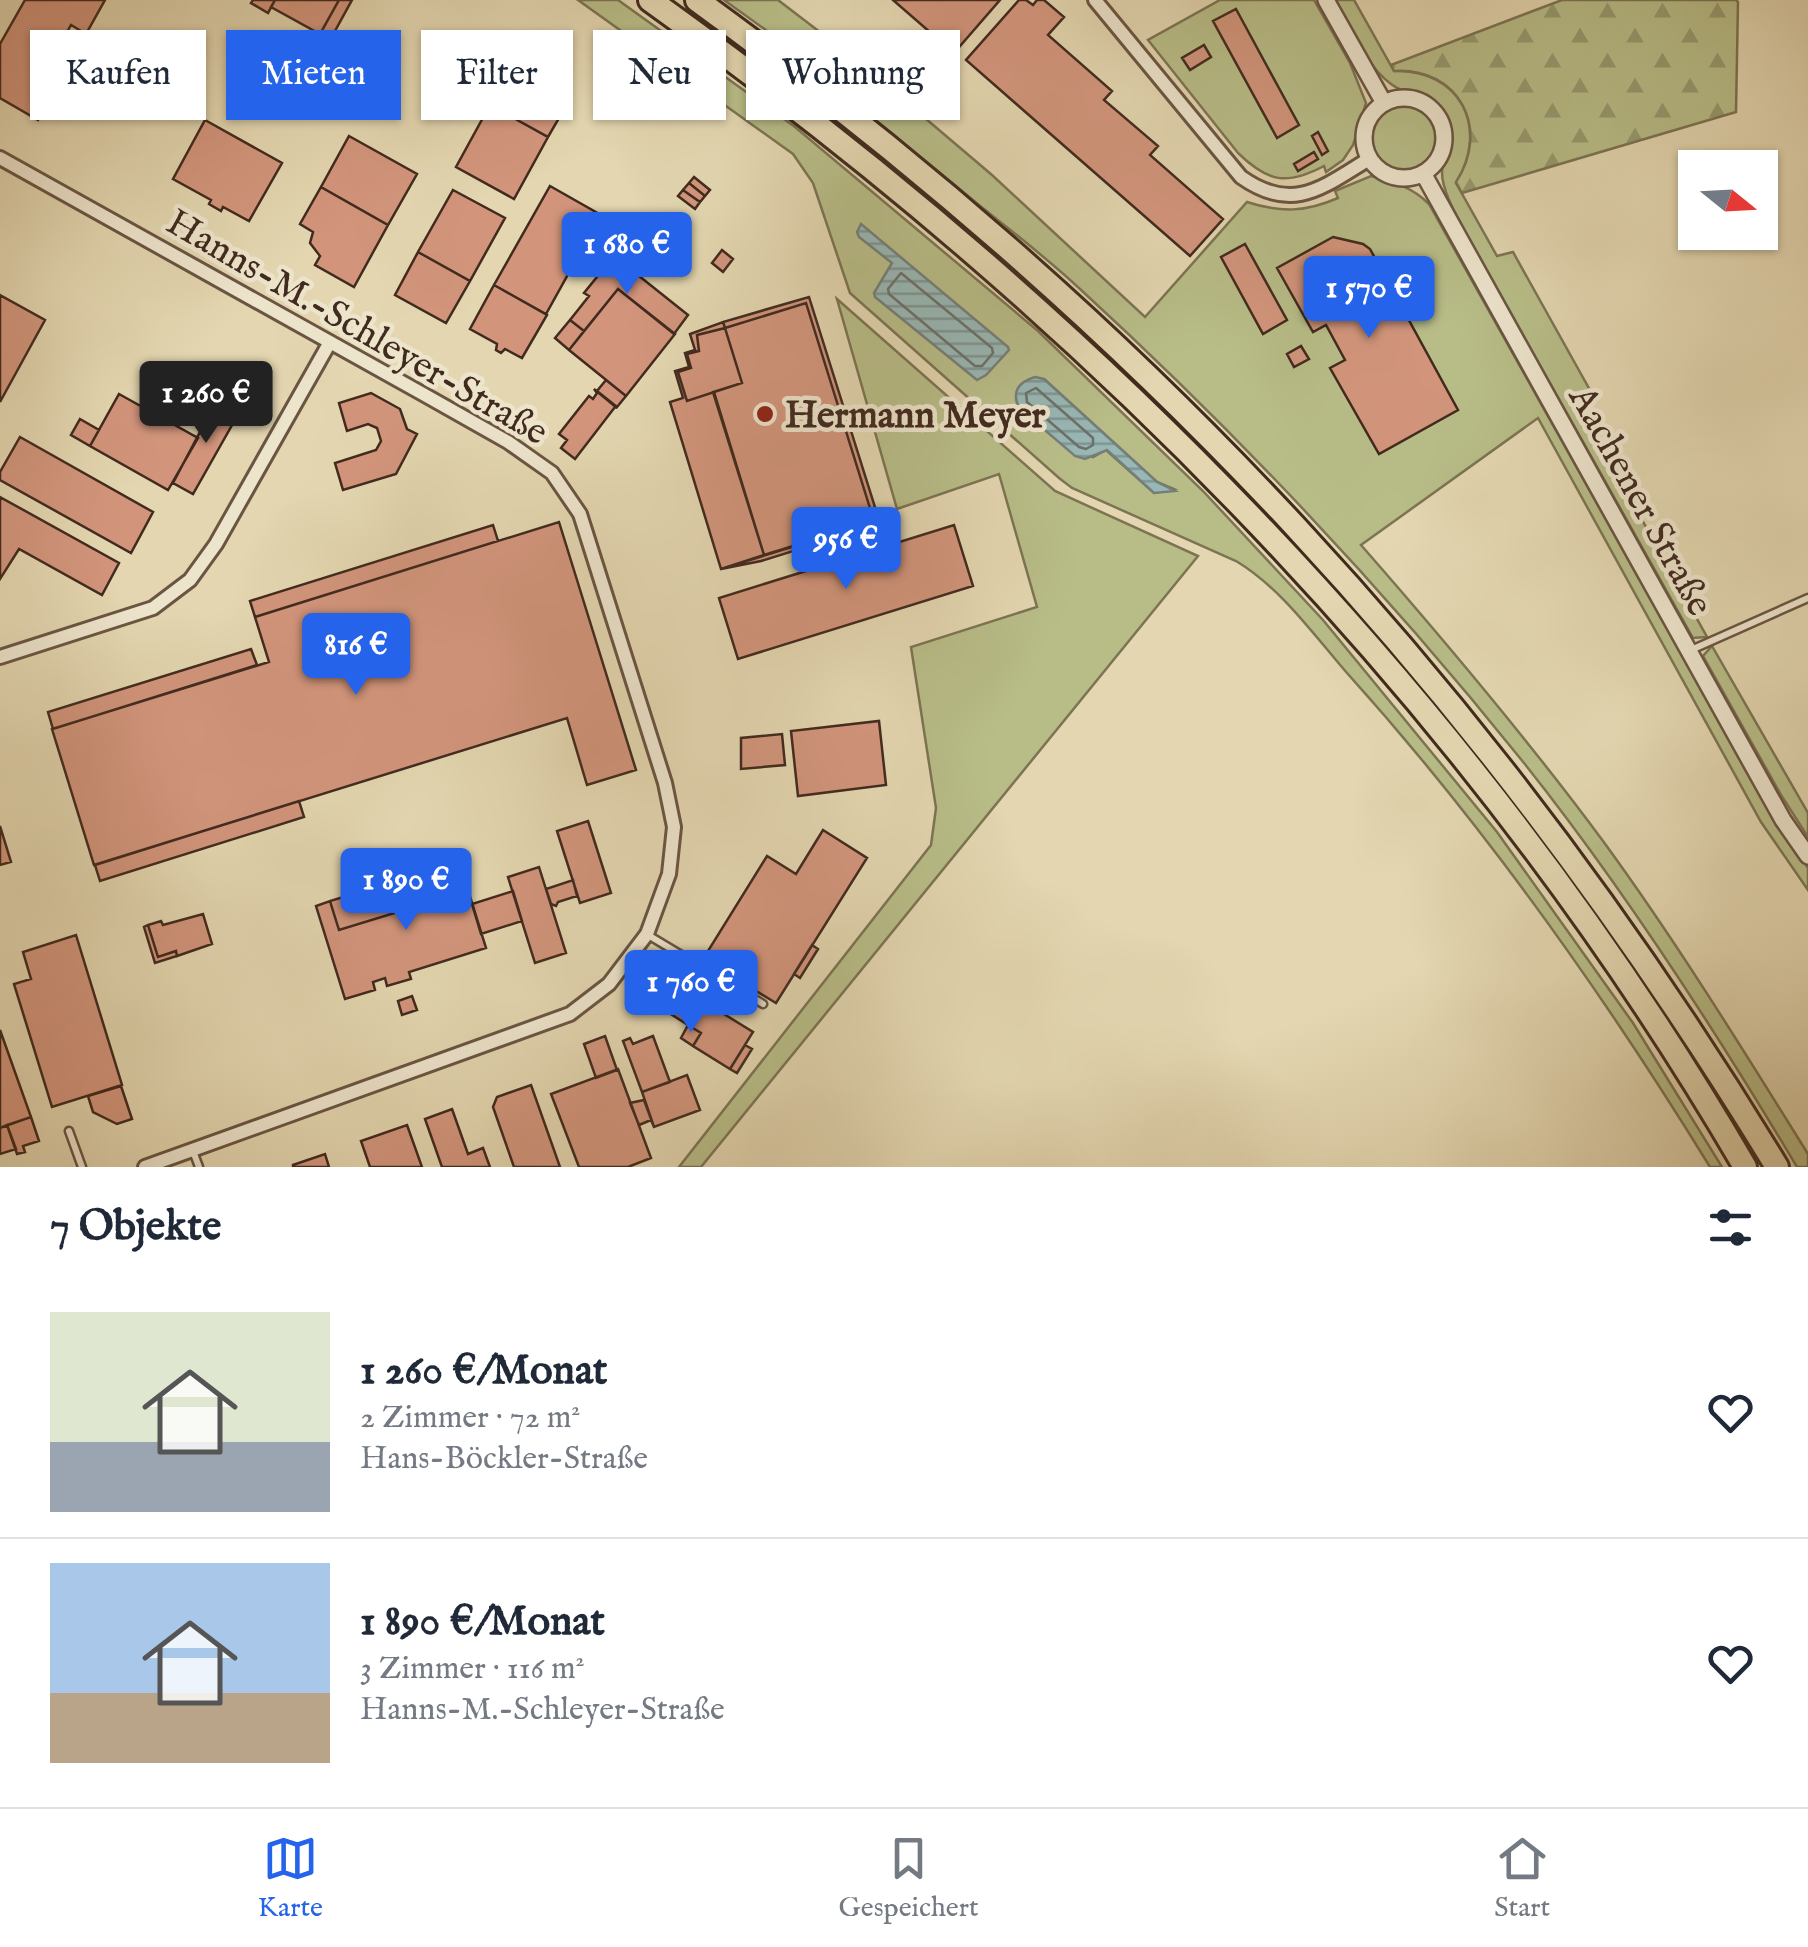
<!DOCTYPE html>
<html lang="de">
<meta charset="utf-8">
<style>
body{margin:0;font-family:"IM FELL English",serif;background:#f6f6f7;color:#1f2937;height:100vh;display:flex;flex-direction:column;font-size:38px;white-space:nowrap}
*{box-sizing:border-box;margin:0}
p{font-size:32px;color:#747a83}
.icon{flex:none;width:55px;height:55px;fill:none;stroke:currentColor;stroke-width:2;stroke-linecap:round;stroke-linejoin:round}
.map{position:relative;height:1167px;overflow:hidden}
.side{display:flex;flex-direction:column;background:#fff;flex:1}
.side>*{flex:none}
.banner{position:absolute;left:30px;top:30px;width:1000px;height:90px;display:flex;gap:20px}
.needle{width:65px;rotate:108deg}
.controls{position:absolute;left:1678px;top:150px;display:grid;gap:20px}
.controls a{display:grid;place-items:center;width:100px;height:100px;border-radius:0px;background:#fff;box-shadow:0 2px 8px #0004;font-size:50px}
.price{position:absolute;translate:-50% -85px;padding:0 22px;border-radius:10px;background:#2563eb;color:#fff;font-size:32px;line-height:65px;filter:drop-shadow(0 2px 5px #0008)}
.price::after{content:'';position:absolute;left:50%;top:60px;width:30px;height:22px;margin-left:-15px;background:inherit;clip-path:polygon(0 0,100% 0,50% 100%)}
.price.on{background:#222;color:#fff}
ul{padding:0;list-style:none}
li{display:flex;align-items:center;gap:30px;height:250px;padding:0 50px}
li+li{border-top:2px solid #e0e1e3}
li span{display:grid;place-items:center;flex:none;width:280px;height:200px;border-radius:0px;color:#555}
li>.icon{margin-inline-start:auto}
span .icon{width:120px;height:120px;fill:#fffc;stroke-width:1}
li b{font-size:42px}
h2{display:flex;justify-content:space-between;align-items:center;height:120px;padding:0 50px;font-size:42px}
.pill{padding:0 35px;border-radius:0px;background:#fff;box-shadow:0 2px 8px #0004;font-size:35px;line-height:90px}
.pill.on{background:#2563eb;color:#fff}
.dock{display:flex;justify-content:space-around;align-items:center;height:140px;border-top:2px solid #e0e1e3;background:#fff;font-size:28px;color:#747a83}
.dock a{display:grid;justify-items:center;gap:5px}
.dock .on{color:#2563eb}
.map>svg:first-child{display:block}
.green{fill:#b8bd88;stroke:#7c7453;stroke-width:2.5;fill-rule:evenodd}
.forest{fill:url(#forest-firs);stroke:#7c7453;stroke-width:2.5}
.water{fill:url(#water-rules);stroke:#757f79;stroke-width:2.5}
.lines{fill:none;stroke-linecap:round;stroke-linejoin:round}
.shore{stroke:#6c706a;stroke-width:2.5}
.building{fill:#d2957c;stroke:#412a1e;stroke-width:2.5}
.service-casing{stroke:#6a5542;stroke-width:11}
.minor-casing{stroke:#6a5542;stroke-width:18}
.tertiary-casing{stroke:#6a5542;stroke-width:20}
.motorway-casing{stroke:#412a1e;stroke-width:28}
.service{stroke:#ede4cc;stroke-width:6}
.minor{stroke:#ede4cc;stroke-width:12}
.tertiary{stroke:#ede4cc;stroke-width:15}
.motorway{stroke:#e3d6b0;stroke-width:22}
.poi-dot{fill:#8f2418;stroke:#ede4cc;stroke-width:4}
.labels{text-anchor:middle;stroke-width:9;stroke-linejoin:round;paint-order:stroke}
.street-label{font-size:38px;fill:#412a1e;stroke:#ede4cc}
.poi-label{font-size:38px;font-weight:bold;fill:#412a1e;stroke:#ede4cc;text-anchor:start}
</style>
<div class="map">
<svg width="1808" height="1167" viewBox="0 0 1808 1167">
<defs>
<pattern id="forest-firs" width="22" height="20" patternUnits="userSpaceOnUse" patternTransform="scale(2.5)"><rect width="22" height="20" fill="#b8bd88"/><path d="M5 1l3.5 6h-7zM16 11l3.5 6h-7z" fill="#979a6f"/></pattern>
<pattern id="water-rules" width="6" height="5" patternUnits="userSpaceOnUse" patternTransform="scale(2.5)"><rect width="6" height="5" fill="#98b7b5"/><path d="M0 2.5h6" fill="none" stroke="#7e9593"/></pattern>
</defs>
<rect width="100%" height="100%" fill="#e3d6b0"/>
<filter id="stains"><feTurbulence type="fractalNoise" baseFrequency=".002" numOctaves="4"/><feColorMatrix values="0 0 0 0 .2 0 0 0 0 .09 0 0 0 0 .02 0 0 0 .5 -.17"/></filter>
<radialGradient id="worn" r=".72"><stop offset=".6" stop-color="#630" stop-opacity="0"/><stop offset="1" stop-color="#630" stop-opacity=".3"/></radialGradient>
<path class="green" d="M578 0H618L795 127 1038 331 1203 491 1323 620 1497 832 1633 1023 1722 1167H1710C1603 993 1484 825 1347 673 1313 634 1281 588 1236 561L1072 488 1059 478 850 293 813 183 793 154ZM1044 379 1157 482 1174 489 1154 493 1106 450 1093 457Z
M724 0H778L859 62 992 175 1145 317 1247 202C1281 213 1306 212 1338 198L1335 191 1371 176C1394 182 1412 187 1429 204L1770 812 1808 868V890L1761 822 1538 418 1361 545C1445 641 1527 738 1603 841 1676 941 1742 1048 1808 1154V1167H1797C1714 1028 1625 890 1524 763 1391 597 1237 433 1080 289 1048 259 1013 232 979 205 909 147 839 90 770 33Z
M1220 0H1314L1350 63 1366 103 1353 145 1343 160 1326 172 1324 166C1286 186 1268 182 1238 153L1148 40Z
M1335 0H1354L1394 71C1460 69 1490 127 1456 183L1497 256 1513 252 1596 401 1580 408 1707 637 1693 638 1468 237C1459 219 1442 193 1442 172 1442 150 1461 140 1444 113 1429 92 1409 98 1391 84 1365 65 1350 27 1335 0Z
M1369 138a35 35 0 1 1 70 0a35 35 0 1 1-70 0Z
M837 299 1055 491 1198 556 701 1167H679L931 845 936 808 911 647 1037 607 999 474 897 509Z
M1712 646 1808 813V837L1781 795 1703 656Z"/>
<path class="forest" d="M1562 0H1736L1738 2 1736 112 1462 193 1456 182C1491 129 1459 67 1394 71L1391 65Z"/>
<path class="water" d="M861 224 1008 347 1009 350 986 375 977 380 875 297 874 293 892 263 859 237 857 232Z
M1035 377 1044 379 1157 482 1175 491 1154 493 1107 450 1085 459 1075 456 1019 408C1011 391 1019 382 1035 377Z"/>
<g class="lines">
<path class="shore" d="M901 273 992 348 993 353 982 366H975L889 294 888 289Z
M1036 388 1093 438V445L1086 449 1079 447 1027 402 1026 393Z"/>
</g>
<path class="building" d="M25 0H105L86 34 71 25 52 59 67 67 38 120 0 98V44Z
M253 0H275L268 13 251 3Z
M275 0H339L320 34 271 7Z
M339 0H352L330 40 320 34Z
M893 0H1000L954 53Z
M1019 0H1026L1033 5 1037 0H1044L1064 17 1048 35 1112 91 1104 100 1158 146 1150 155 1223 219 1190 256 966 60Z
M1236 9 1299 125 1277 138 1213 21Z
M1204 45 1211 57 1190 70 1182 58Z
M507 73 566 106 548 137 490 105Z
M490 105 548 137 514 199 456 167Z
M205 120 282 163 249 221 223 207 221 211 209 204 211 200 173 179Z
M1318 132 1328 151 1322 155 1312 136Z
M349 136 417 174 388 225 321 187Z
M1314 152 1318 159 1298 171 1294 164Z
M694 177 710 190 705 196 689 183Z
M689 183 705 196 700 202 683 190Z
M550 186 601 215 546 314 494 285Z
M321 187 388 225 354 287 315 265 320 256 310 243 313 232 300 224Z
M453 190 505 218 470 281 418 252Z
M683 190 700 202 695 209 678 196Z
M1333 237 1363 244 1370 249 1458 410 1379 454 1330 368 1345 360 1326 325 1313 332 1277 268Z
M1245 244 1287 320 1263 334 1221 257Z
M722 250 733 259 723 272 712 263Z
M418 252 470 281 446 323 395 295Z
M614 256 688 315 674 334 618 289 584 331 570 320 589 296 584 293Z
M494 285 547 315 522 358 505 349 501 353 496 350 497 344 470 329Z
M618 289 675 334 626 396 569 350Z
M0 295 45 320 0 402Z
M809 297 879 520 874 521 806 303 725 328 723 322Z
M806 303 874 521 764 555 713 392 742 383 725 328Z
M570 320 584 331 569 350 555 338Z
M723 322 725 328 697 335 699 351 687 354 691 368 678 372 687 401 714 392 764 555 721 569 670 402 683 398 675 371 689 367 685 353 695 350 690 334Z
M725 328 742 383 687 401 678 372 691 368 687 354 699 351 697 335Z
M1301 346 1309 359 1294 367 1287 354Z
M606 380 626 396 617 407 597 391Z
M594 389 617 408 615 407 575 459 561 448 567 440 559 434 589 396 593 399 597 393Z
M371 393 400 409 407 429 417 434 396 474 343 490 335 463 376 450 381 441 377 428 368 424 347 431 339 403Z
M119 394 198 438 168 490 90 446Z
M218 398 240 411 193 494 173 483Z
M80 419 99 430 90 446 71 435Z
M20 437 153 512 131 553 0 480V472Z
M0 497 119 563 102 595 19 549 0 579Z
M879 520 880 524 761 561 721 569Z
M559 522 636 770 587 785 567 718 94 865 52 729 269 662 255 617Z
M493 525 498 541 255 617 250 601Z
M954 525 973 586 738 659 719 598Z
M251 649 257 665 53 729 48 712Z
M879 721 886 785 798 796 791 731Z
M782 734 785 765 741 769V738Z
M299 801 304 817 100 881 95 865Z
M588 821 611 893 580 903 557 831Z
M0 826 11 862 0 865Z
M823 830 867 858 776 1003 703 959 767 856 796 874Z
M459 861 486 948 409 972 411 979 387 986 385 978 373 982 375 990 345 999 316 906 330 901 339 930 411 908 402 879Z
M539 867 566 953 535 963 508 877Z
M402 879 411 908 339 930 330 901Z
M573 880 577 896 558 902 556 906 551 904 546 889Z
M513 891 522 921 481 934 472 904Z
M203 914 212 944 177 956 176 951 158 957 148 925 161 921 163 925Z
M148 925 158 957 176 951 177 956 155 963 144 927Z
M76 935 122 1085 52 1107 14 984 31 979 23 952Z
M812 945 818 949 800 978 794 974Z
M673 982 703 1001 688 1025 658 1006 659 996 665 994Z
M412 996 417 1010 402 1015 398 1001Z
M703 1001 753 1032 730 1069 693 1046 701 1033 688 1025Z
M688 1025 701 1033 693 1046 681 1038Z
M0 1030 31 1117 0 1128Z
M605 1036 617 1070 596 1078 584 1044Z
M653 1036 670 1082 642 1092 623 1041 630 1038 633 1044Z
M745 1045 752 1049 737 1073 730 1069Z
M618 1069 651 1158 628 1167H579L551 1094Z
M687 1075 700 1110 654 1127 642 1092Z
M531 1085 560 1167H514L493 1107 497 1097Z
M121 1086 132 1119 117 1124 93 1112 88 1096Z
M644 1100 654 1127 651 1120 639 1125 630 1103Z
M452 1109 468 1154 483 1148 490 1167H442L425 1119Z
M31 1117 39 1141 23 1146 25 1152 17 1154 7 1125Z
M7 1125 16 1149 0 1154V1128Z
M407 1125 422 1167H370L361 1141Z
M325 1154 329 1167H293V1165Z"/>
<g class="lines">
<g class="service-casing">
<path id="service" d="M1691 650 1808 598
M648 935 763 1004
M69 1131 82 1167
M193 1151 199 1167"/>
</g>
<g class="minor-casing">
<path id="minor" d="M1095 0 1241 177C1293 214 1323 187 1369 159
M0 158 423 394 508 442 552 473 580 514 665 783 674 827 669 874 647 934 609 984 570 1014 145 1167
M0 657 153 608 190 580 216 544 330 342"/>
</g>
<g class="tertiary-casing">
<path id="tertiary" d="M1326 0 1384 103
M1364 138a40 40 0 1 1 80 0a40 40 0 1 1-80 0Z
M1423 173 1783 820 1808 856"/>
</g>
<g class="motorway-casing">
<path id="motorway" d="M650 0C1087 311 1474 702 1745 1167
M697 0C1143 324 1490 695 1777 1167"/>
</g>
<use href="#service" class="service"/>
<use href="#minor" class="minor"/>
<use href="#tertiary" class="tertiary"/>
<use href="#motorway" class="motorway"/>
</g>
<circle class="poi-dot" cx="765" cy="414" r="10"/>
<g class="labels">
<g class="street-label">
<text transform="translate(358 326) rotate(30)" y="13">Hanns-M.-Schleyer-Straße</text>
<text transform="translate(1642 500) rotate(61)" y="13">Aachener Straße</text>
</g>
<g class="poi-label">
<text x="785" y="427">Hermann Meyer</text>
</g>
</g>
<rect width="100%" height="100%" filter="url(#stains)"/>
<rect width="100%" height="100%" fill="url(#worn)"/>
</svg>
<div class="controls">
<a><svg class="needle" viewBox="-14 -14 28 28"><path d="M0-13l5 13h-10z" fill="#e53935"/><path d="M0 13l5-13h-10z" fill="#747a83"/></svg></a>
</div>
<b class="price" style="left:627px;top:297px">1 680 €</b>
<b class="price" style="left:1369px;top:341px">1 570 €</b>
<b class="price on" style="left:206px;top:446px">1 260 €</b>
<b class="price" style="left:846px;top:592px">956 €</b>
<b class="price" style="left:356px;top:698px">816 €</b>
<b class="price" style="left:406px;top:933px">1 890 €</b>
<b class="price" style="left:691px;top:1035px">1 760 €</b>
<div class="banner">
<a class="pill">Kaufen</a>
<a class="pill on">Mieten</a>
<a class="pill">Filter</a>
<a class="pill">Neu</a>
<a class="pill">Wohnung</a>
</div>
</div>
<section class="side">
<h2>7 Objekte<svg class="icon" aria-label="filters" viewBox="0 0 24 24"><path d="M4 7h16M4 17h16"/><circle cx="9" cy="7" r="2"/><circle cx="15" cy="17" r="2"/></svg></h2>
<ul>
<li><span style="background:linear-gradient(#dfe7d0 65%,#9aa5b1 0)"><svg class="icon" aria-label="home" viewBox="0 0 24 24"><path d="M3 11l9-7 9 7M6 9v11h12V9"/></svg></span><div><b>1 260 €/Monat</b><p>2 Zimmer · 72 m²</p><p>Hans-Böckler-Straße</p></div><svg class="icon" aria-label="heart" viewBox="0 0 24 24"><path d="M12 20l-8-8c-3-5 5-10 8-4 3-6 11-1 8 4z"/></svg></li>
<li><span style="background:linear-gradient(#a9c7e8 65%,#b9a48a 0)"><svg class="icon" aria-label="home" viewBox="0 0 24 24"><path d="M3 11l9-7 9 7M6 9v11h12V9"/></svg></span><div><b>1 890 €/Monat</b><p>3 Zimmer · 116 m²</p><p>Hanns-M.-Schleyer-Straße</p></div><svg class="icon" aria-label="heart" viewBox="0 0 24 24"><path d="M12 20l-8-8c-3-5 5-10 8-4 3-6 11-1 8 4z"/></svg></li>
</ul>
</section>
<nav class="dock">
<a class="on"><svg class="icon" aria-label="map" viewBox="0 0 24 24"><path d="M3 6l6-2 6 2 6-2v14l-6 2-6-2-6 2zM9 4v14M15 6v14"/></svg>Karte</a>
<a><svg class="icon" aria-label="saved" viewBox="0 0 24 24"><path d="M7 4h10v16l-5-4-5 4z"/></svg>Gespeichert</a>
<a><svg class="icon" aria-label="home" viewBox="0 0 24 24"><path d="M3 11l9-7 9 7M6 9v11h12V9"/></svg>Start</a>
</nav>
